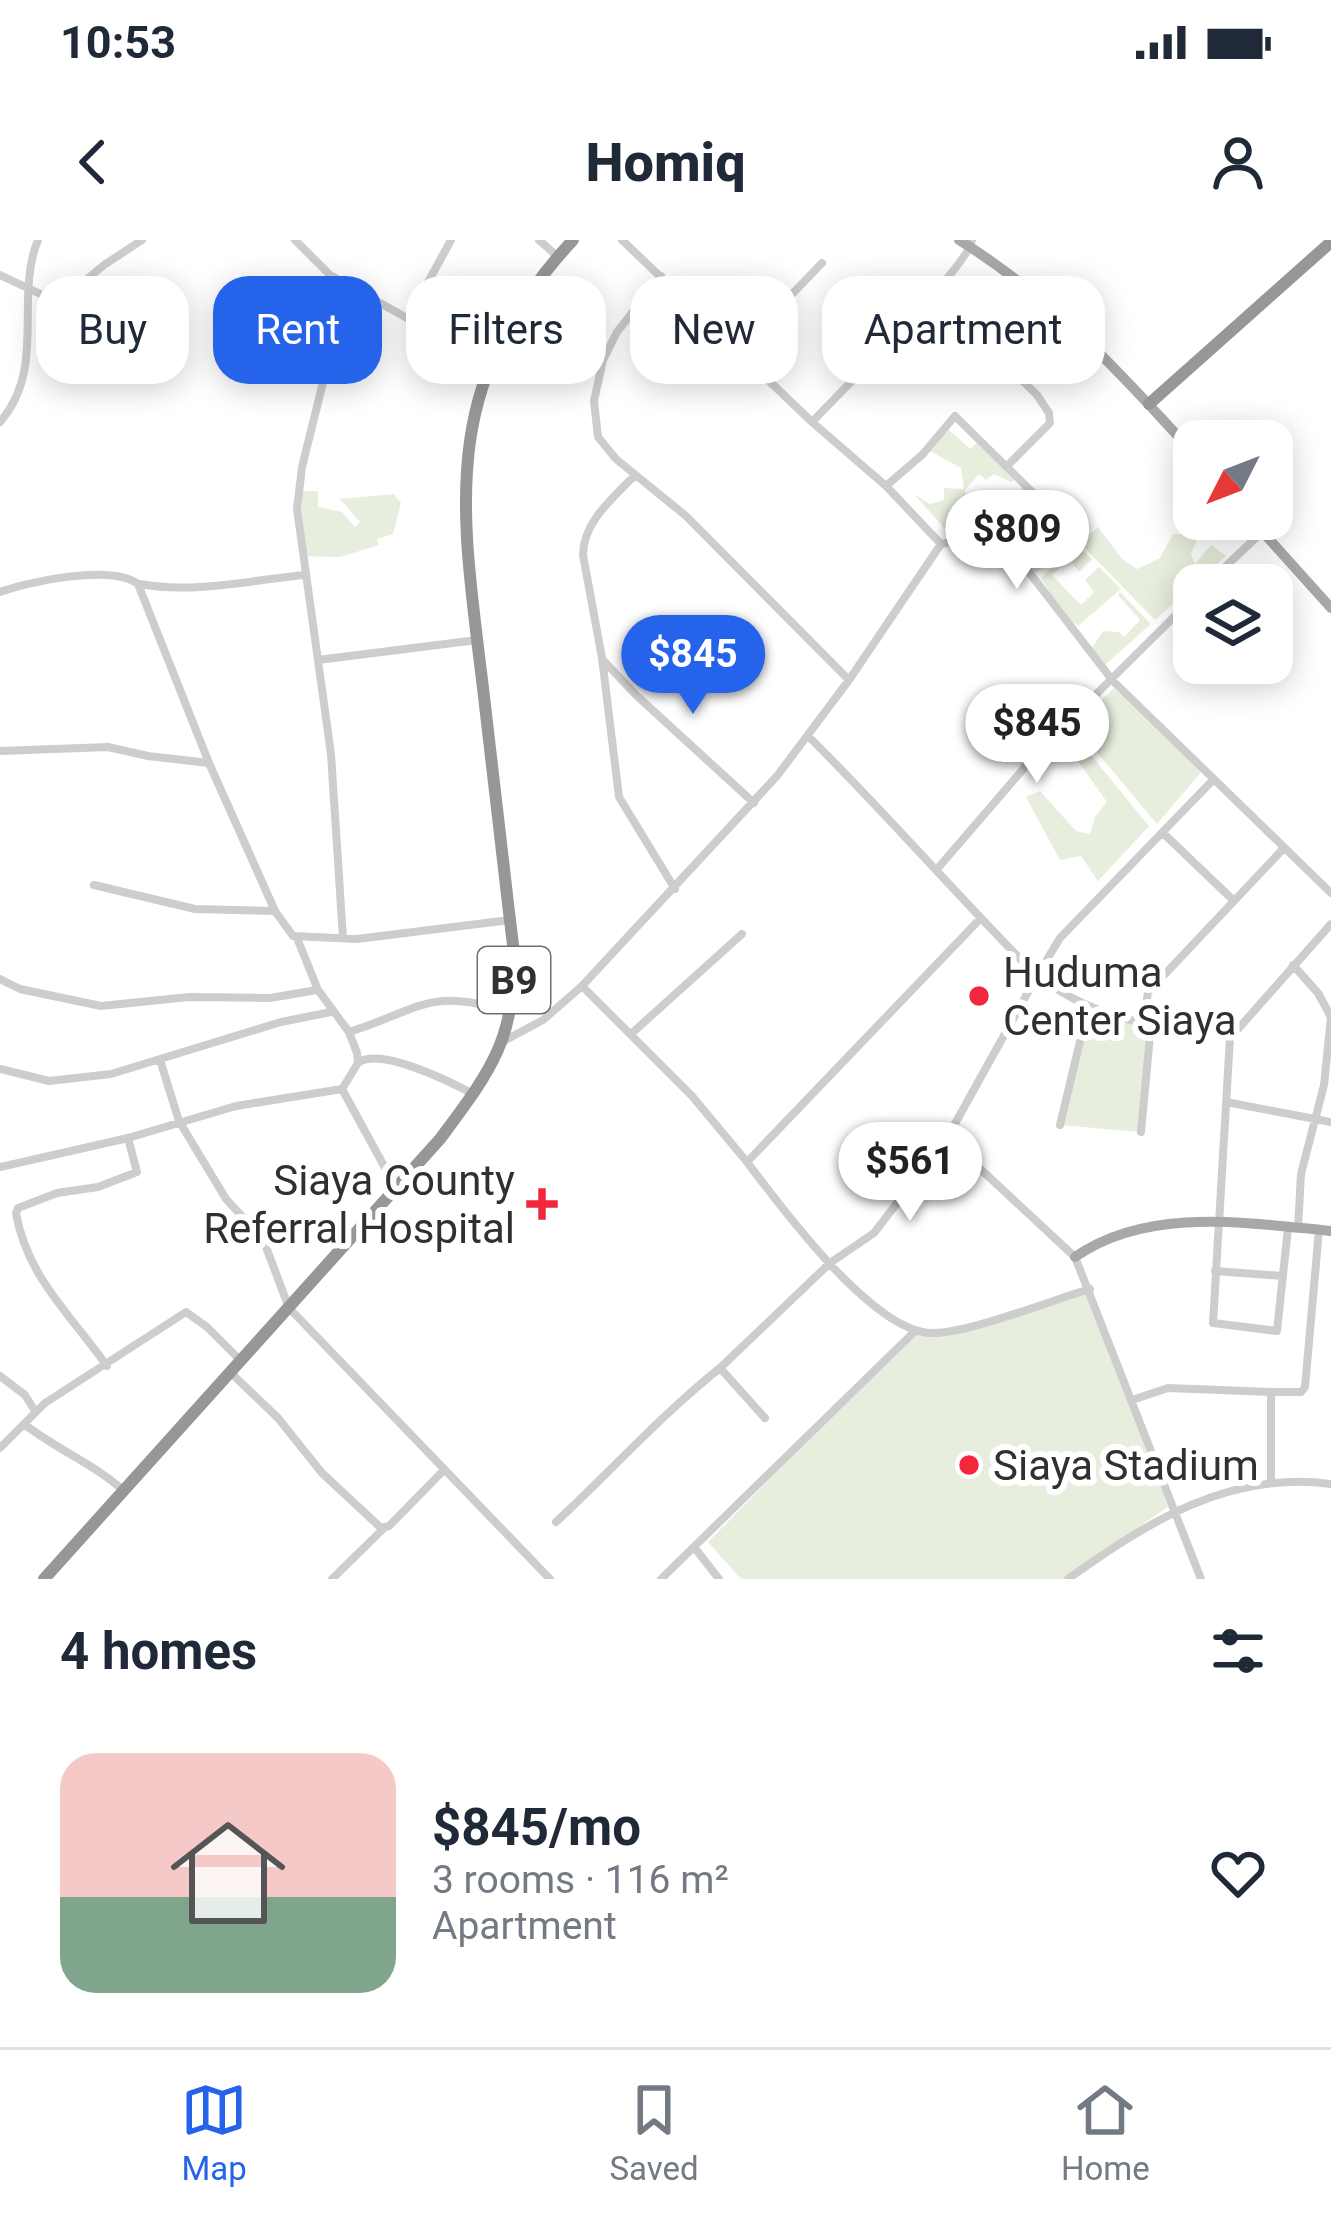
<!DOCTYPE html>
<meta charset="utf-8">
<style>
body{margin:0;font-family:Roboto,sans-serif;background:#f6f6f7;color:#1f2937;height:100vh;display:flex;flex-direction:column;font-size:45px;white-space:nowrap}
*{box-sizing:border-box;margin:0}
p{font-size:39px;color:#747a83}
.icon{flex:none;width:66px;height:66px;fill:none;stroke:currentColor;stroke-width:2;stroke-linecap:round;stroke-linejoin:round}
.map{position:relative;height:1339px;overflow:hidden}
.drawer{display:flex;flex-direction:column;background:#fff;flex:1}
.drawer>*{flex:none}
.guide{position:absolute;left:36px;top:36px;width:1260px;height:108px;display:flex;gap:24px}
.needle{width:78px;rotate:228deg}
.controls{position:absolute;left:1173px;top:180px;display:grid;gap:24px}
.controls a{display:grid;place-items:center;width:120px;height:120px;border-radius:24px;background:#fff;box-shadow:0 6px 30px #0003;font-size:60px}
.price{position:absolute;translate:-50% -102px;padding:0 27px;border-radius:42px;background:#fff;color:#222;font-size:39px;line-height:78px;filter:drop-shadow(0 3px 6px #0008)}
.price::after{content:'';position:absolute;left:50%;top:72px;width:36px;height:27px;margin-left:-18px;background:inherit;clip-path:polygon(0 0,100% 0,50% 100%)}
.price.active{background:#2563eb;color:#fff}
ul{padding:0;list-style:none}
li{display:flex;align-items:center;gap:36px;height:300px;padding:0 60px}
li span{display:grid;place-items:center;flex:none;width:336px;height:240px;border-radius:36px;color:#555}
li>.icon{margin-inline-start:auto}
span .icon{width:144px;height:144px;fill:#fffc;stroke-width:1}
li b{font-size:51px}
h2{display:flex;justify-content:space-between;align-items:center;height:144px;padding:0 60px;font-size:51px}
.pill{padding:0 42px;border-radius:36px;background:#fff;box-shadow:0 6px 30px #0003;font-size:42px;line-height:108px}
.pill.active{background:#2563eb;color:#fff}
.status{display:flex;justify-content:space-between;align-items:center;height:84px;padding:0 60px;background:#fff;direction:ltr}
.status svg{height:33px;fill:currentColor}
header{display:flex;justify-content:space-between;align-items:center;height:156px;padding:0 60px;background:#fff;font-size:54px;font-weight:800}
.menu{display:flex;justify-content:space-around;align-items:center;height:168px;border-top:3px solid #e0e1e3;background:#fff;font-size:33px;color:#747a83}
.menu a{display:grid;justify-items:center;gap:6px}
.menu .active{color:#2563eb}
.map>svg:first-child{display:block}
.green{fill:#e7eedd}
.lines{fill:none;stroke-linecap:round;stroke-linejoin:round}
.minor{stroke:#cdcdcd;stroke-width:8}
.major{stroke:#a8a8a8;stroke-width:10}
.highway{stroke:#979797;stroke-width:12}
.poi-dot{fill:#f2273e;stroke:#fff;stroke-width:4.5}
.labels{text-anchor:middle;stroke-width:12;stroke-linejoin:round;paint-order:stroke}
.shield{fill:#fff;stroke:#6e6e6e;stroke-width:3}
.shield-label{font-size:39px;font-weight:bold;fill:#303030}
.poi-label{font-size:42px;fill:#303030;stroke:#fff;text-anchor:start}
</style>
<div class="status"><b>10:53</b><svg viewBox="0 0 49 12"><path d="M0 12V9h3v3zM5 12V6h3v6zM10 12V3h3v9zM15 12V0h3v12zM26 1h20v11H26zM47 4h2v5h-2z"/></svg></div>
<header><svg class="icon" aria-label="back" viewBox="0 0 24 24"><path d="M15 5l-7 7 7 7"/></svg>Homiq<svg class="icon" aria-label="person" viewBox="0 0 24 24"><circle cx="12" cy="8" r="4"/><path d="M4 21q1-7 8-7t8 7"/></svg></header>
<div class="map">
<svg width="1331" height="1339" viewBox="0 0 1331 1339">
<rect width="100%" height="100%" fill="#fff"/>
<path class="green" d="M948 189 970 209 978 202 1015 240 1011 242 994 234 986 240 979 234 965 250 966 272 946 290 914 254 930 264 944 260V248L964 249 961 228 930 211Z
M1025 246 1047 270 1044 273 1030 259 1013 277 1018 282 1030 272 1043 285 1032 296 1038 302 1056 285 1047 273 1049 270 1067 288 1068 303 1031 338 980 287Z
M302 251H318V267L342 272 355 287 360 282 340 259 394 254 401 263 393 294 377 299 379 305 340 317 300 316Z
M1098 287 1122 319 1137 329 1160 318 1173 294H1186L1197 300 1191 314 1195 324 1211 305 1226 316 1155 380 1080 303Z
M1076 303 1092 319 1079 332 1069 319 1052 335 1081 365 1094 352 1085 340 1099 327 1121 349 1078 386 1062 374 1041 338Z
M1120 352 1151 384 1105 425 1091 409 1103 391 1119 392 1124 397 1140 380 1118 355Z
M1114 448 1202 531 1157 584 1075 486Z
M1076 497 1149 586 1098 641 1081 616 1060 620 1026 557 1040 551 1076 591 1090 594 1095 577 1107 562 1068 507Z
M1086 772 1151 785 1141 892 1060 885Z
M1086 1050 1168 1267 1064 1339H741L708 1302 915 1091 955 1093Z"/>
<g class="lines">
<path class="minor" d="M295 0 330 35 491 125
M539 0 558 17
M622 0 812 182 886 246 941 304
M0 35 49 58 62 60 104 25 142 0
M661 36 617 92 603 120 594 161 598 197 616 219 686 276 849 440
M934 54 1037 155 1049 173 1050 183 1008 225
M408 79 451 0
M738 110 822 23
M0 182C47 128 14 58 38 0
M812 182C839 153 969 26 972 0
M635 235C613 258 583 282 583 315L602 418 619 557 675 649
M887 245 922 215 955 176 1080 299
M140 344C194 354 251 340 305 335
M1206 345 1263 291
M0 352C30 341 112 324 138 344L209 523 275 671 293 696 357 699 510 680
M318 420 477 400
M603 420 636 455 754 563
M808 496C887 574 959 658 1037 736L947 898 1075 1017 1201 1339
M0 511 108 507 148 516 209 523
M1213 540 1060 698 1037 736C1071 761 1106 776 1148 784 1176 789 1205 781 1230 798L1213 1083 1277 1091 1288 988
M1163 593 1232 659
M938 628 1037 513 1194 357
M94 645 195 669 275 671
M343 698 331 514 297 269 302 227 333 102 343 82 365 56
M1293 725 1318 753 1331 777 1324 845 1301 934 1298 988
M0 739 20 749 101 766 189 757 270 758 317 750
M582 746 777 536 849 440 941 304C966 299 991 292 1012 310L1113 441 1331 653
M349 792C424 768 427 747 511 772
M631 794 742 694
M1230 798 1331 684
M502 802 543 780 582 746 692 856 747 922 980 679
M160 820 179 881 226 959 263 999 289 1068 550 1339
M359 822C382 808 449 841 473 854
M0 829 49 841 111 834 281 782 331 772
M342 849 396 948
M1226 862 1331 882
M1060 885 1088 768
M1141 892 1151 785 1146 765 1148 752 1284 608
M747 922C782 968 872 1091 931 1093 967 1094 1052 1060 1090 1049
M0 927 128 898 236 866 342 849 358 823 357 813 349 792 318 750 297 698
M1215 1031 1283 1036
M107 1126C71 1075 27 1037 16 973L18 968 57 953 98 947 137 932 128 898
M231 1133 278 1178 322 1233 381 1288 389 1286 444 1230
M0 1136 25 1155 35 1171
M1132 1160 1168 1148 1271 1152
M765 1178 720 1128 830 1023 874 993 947 898
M24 1184C56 1209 94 1224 124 1251
M0 1208 45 1163 186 1072 207 1087 240 1120
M1271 1242V1152H1301L1305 1147 1319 990
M556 1282C611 1231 661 1175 720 1128
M694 1307 719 1339
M332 1339 382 1290
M661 1339 914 1092
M1068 1339C1148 1282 1229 1230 1331 1244"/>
<path class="major" d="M959 0C1050 56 1123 135 1194 214
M1251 279 1331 368
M1075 1017C1148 966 1247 983 1331 991"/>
<path class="highway" d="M1149 164 1331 2
M44 1339 440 899C489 833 516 800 514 713 503 625 494 537 483 448 461 266 437 147 573 0"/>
</g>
<g class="poi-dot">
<circle cx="979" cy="756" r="12"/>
<path d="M536 946h12v12h12v12h-12v12h-12v-12h-12v-12h12z"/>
<circle cx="969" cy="1225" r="12"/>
</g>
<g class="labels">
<rect class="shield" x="478" y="707" width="72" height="66" rx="9"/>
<g class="shield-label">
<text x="514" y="754">B9</text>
</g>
<g class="poi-label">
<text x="1003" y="747">Huduma<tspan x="1003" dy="48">Center Siaya</tspan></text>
<text x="515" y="955" text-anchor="end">Siaya County<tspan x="515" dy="48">Referral Hospital</tspan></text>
<text x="993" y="1240">Siaya Stadium</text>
</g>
</g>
</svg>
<div class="controls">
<a><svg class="needle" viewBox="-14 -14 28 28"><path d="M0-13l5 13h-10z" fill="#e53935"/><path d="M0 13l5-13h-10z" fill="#747a83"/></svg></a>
<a><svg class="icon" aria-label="layers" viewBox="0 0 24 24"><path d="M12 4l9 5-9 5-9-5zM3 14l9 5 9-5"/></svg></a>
</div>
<b class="price" style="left:1017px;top:352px">$809</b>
<b class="price active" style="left:693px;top:477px">$845</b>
<b class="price" style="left:1037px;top:546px">$845</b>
<b class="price" style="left:910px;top:984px">$561</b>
<div class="guide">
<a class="pill">Buy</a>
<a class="pill active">Rent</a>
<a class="pill">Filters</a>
<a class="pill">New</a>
<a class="pill">Apartment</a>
</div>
</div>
<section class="drawer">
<h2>4 homes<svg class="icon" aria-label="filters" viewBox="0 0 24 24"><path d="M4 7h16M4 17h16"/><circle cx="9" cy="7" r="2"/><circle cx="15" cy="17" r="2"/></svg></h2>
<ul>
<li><span style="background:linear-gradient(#f6c9c9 60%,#7fa58c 0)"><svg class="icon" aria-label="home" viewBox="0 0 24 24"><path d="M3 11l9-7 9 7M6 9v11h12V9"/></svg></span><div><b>$845/mo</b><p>3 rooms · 116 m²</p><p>Apartment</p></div><svg class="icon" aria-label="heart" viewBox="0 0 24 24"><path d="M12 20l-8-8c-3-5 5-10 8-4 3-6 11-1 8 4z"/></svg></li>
</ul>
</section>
<nav class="menu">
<a class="active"><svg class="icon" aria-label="map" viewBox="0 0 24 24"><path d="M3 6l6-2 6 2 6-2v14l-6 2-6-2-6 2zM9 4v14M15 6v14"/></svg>Map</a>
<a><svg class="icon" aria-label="saved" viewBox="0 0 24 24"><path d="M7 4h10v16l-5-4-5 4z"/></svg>Saved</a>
<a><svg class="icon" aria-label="home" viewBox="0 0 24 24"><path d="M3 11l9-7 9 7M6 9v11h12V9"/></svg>Home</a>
</nav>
